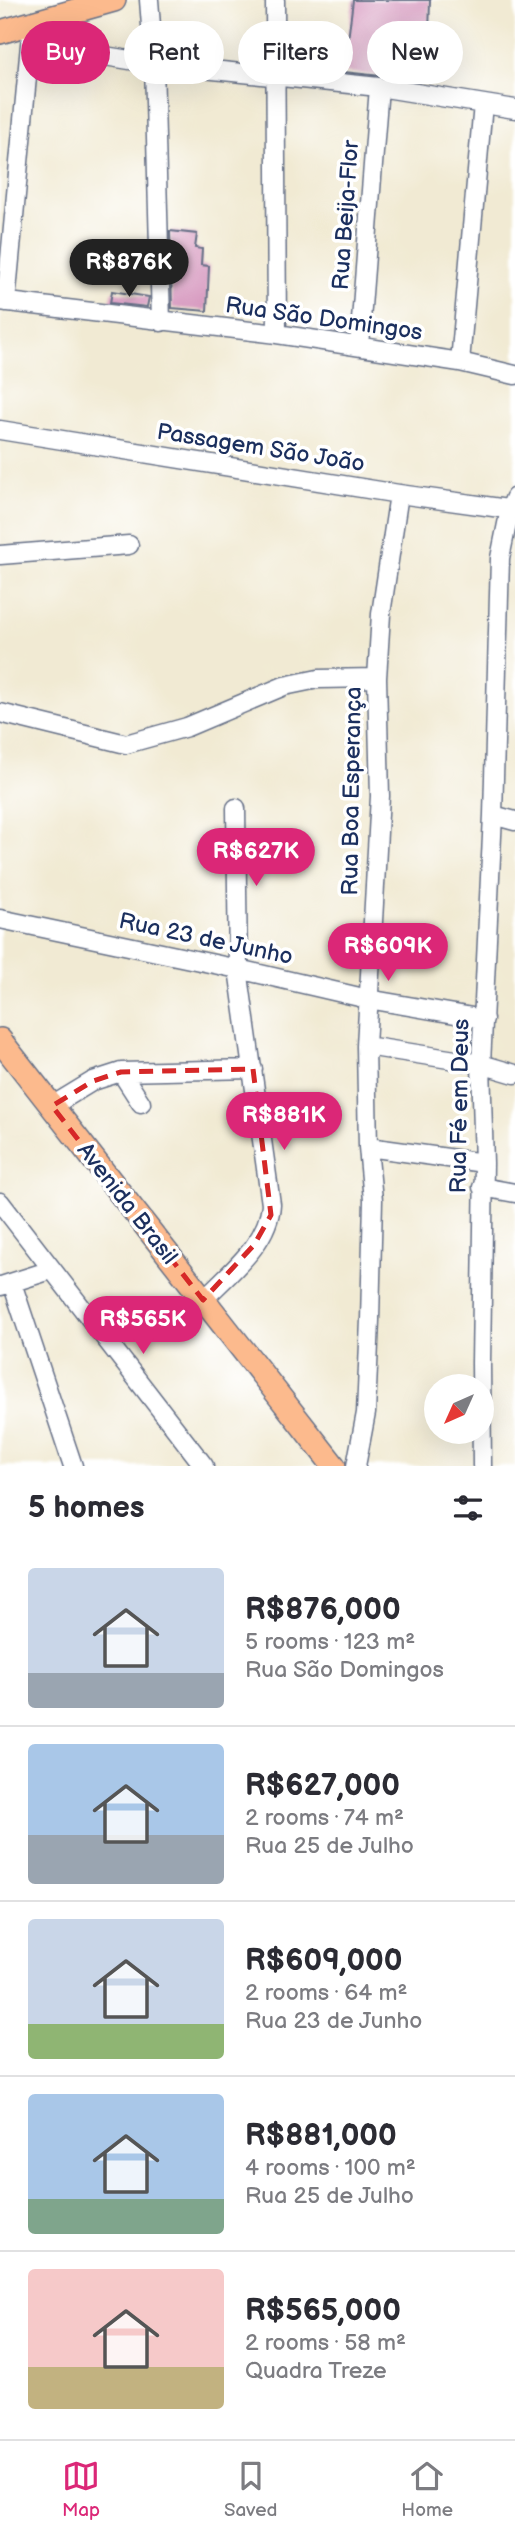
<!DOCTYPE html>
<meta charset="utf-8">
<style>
body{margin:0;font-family:"Balsamiq Sans",sans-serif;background:#f2f2f3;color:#2b2b33;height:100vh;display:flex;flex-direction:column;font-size:26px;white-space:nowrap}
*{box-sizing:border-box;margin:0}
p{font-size:23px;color:#7c7c81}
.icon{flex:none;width:38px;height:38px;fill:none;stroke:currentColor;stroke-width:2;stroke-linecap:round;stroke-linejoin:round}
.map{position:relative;height:1466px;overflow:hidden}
.side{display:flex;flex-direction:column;background:#fff;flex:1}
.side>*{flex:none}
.guide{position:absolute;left:21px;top:21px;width:474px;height:63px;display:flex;gap:14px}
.needle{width:46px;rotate:225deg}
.fabs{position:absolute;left:424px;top:1374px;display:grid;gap:14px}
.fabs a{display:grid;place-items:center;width:70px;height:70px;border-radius:50%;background:#fff;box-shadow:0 7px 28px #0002;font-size:35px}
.price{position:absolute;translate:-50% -60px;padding:0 16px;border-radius:24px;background:#db2777;color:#fff;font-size:23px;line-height:46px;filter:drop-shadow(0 2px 4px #0008)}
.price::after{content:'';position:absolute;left:50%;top:42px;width:21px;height:16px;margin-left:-10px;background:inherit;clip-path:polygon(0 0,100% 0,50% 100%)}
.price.selected{background:#222;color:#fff}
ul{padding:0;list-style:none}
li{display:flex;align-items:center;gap:21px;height:175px;padding:0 28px}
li+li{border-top:2px solid #e1e1e2}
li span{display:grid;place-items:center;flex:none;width:196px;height:140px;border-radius:7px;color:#555}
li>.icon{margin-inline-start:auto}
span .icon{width:84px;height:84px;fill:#fffc;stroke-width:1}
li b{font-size:30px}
h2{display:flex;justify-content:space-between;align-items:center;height:84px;padding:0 28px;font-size:30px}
.chip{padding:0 24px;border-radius:32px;background:#fff;box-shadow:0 7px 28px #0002;font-size:24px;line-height:63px}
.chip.selected{background:#db2777;color:#fff}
.menu{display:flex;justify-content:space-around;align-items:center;height:98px;border-top:2px solid #e1e1e2;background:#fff;font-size:19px;color:#7c7c81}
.menu a{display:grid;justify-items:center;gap:4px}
.menu .selected{color:#db2777}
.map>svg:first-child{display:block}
.building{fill:#d799bf}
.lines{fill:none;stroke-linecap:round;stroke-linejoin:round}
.minor-casing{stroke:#667087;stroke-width:21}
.major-casing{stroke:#667087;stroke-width:26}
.minor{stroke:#fff;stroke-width:18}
.major{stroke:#fcba8d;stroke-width:23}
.marked{fill:none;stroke:#d62828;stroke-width:5;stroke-dasharray:14 9;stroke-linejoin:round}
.labels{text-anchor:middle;stroke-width:7;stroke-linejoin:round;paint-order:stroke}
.street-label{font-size:23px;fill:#1b2f5e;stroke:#fff}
</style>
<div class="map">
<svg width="515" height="1466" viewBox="0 0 515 1466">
<rect width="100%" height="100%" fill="#fff"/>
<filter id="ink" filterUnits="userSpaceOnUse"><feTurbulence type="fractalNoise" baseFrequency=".0143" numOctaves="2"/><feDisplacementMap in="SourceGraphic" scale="14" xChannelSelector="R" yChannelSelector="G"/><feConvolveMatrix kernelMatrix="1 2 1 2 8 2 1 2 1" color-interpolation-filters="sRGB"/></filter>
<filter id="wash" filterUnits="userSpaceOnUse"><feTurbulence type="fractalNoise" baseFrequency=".00686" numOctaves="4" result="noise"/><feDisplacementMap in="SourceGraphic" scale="28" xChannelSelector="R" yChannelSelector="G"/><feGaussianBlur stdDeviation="1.57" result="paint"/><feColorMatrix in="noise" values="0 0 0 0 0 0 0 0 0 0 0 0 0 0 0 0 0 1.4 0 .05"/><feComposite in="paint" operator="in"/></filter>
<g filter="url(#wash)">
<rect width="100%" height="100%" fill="#f1ead3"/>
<g id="blocks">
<path class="building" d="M353 0H430L429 34 385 27 381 76 344 72Z
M170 231 197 234 195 248 202 249 201 265 209 266 207 311 172 308Z
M112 291 149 297 147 307 110 303Z"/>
</g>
</g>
<g filter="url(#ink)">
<use href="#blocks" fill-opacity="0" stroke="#667087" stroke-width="2"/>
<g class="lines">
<g class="minor-casing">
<path id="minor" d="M149 0 154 64 161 322
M275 0 277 334
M31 44 154 64 379 87 515 109
M0 301 277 334 460 362 515 375
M6 302 31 34
M359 346 379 87
M460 362 483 104
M0 430 399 494 515 510
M0 555 129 545
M0 713 126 744 187 727 284 686 318 679 377 678
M493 815 515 821
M0 919 238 969 368 999 484 1019
M366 1046 481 1064 515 1074
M121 1072 141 1103
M52 1106 93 1081 121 1072 253 1069
M368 1147 484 1163
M482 1187 515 1193
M0 1202 204 1466
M12 1283 73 1466
M1 1286 51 1270
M203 1300C229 1273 269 1243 271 1204L238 969 236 808
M356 1466 366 1413 370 1320 373 1200 368 1147 366 1046 380 796 377 678 381 614 399 494
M482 1466 481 1363 484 1163 481 1064 493 815 500 558 510 509 515 497"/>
</g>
<g class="major-casing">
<path id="major" d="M0 32 114 0
M0 1040 334 1466"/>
</g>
<use href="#minor" class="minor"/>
<use href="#major" class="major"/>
</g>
</g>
<path class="marked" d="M253 1069 271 1215 254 1245 203 1300 52 1106 93 1081 121 1072Z"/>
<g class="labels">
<g class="street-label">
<text transform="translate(345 215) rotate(-86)" y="8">Rua Beija-Flor</text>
<text transform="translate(324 318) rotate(8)" y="8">Rua São Domingos</text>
<text transform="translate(261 447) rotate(9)" y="8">Passagem São João</text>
<text transform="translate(351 791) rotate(-89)" y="8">Rua Boa Esperança</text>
<text transform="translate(206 938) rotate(12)" y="8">Rua 23 de Junho</text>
<text transform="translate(459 1106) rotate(-89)" y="8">Rua Fé em Deus</text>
<text transform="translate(128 1203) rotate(52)" y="8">Avenida Brasil</text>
</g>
</g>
</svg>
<div class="fabs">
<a><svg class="needle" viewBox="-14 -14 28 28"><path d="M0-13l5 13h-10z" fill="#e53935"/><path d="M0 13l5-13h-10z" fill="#7c7c81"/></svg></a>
</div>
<b class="price selected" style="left:129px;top:299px">R$876K</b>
<b class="price" style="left:256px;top:888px">R$627K</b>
<b class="price" style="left:388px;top:983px">R$609K</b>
<b class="price" style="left:284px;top:1152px">R$881K</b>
<b class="price" style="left:143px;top:1356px">R$565K</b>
<div class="guide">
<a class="chip selected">Buy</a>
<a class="chip">Rent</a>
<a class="chip">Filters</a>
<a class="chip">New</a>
</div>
</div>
<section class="side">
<h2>5 homes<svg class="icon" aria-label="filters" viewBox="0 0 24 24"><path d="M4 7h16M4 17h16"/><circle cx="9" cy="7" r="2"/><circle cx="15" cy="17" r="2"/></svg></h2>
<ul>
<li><span style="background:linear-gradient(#c9d6e8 75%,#9aa5b1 0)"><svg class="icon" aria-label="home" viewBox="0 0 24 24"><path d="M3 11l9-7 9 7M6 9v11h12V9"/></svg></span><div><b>R$876,000</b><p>5 rooms · 123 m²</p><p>Rua São Domingos</p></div></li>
<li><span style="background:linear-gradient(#a9c7e8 65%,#9aa5b1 0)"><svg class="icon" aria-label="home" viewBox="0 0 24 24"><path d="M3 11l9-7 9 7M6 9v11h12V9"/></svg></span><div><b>R$627,000</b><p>2 rooms · 74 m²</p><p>Rua 25 de Julho</p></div></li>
<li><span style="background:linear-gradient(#c9d6e8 75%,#8fb573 0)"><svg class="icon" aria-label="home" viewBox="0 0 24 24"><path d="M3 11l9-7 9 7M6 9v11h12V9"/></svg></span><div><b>R$609,000</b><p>2 rooms · 64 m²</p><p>Rua 23 de Junho</p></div></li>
<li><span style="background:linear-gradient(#a9c7e8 75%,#7fa58c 0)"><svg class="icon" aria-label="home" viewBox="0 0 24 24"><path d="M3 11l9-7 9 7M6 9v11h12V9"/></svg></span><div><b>R$881,000</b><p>4 rooms · 100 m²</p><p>Rua 25 de Julho</p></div></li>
<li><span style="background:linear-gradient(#f6c9c9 70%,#c2b280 0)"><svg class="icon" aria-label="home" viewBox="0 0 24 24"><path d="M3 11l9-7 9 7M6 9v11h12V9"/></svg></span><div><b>R$565,000</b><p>2 rooms · 58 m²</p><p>Quadra Treze</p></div></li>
</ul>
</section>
<nav class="menu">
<a class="selected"><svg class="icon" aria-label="map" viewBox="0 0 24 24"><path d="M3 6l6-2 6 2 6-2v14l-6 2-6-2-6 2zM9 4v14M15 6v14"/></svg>Map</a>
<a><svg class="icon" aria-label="saved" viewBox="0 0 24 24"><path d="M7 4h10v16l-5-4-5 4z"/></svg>Saved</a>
<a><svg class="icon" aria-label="home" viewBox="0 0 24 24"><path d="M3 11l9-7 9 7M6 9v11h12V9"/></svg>Home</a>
</nav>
